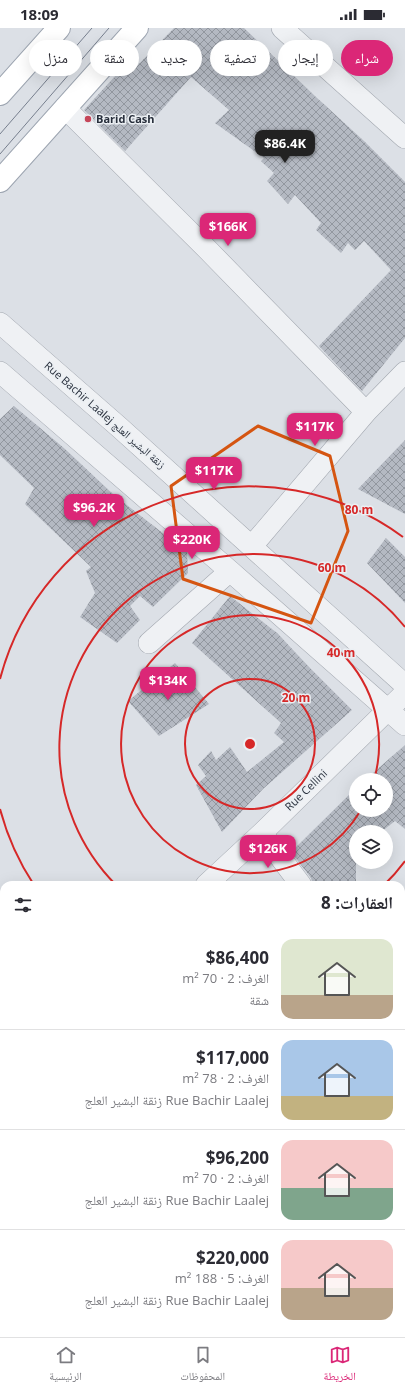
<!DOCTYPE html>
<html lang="ar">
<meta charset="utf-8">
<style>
body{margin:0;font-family:"Open Sans","Noto Naskh Arabic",sans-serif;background:#f2f2f3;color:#2b2b33;direction:rtl;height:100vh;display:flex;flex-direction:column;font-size:15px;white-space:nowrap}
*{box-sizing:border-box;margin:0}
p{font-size:13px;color:#7c7c81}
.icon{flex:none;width:22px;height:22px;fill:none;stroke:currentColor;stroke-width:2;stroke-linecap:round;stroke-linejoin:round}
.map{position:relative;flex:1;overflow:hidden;direction:ltr}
.side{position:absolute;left:0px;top:853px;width:405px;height:456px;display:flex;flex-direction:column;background:#fff;border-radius:12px 12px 0 0;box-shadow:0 4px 16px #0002;direction:rtl}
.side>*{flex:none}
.banner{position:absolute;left:12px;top:12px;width:381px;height:36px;direction:rtl;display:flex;gap:8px}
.fabs{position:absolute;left:349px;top:745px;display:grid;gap:8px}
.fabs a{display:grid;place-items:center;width:44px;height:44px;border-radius:50%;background:#fff;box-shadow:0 4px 16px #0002;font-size:20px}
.price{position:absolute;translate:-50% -34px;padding:0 9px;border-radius:8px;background:#db2777;color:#fff;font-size:13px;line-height:26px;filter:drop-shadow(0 1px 2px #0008)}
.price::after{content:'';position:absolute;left:50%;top:24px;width:12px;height:9px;margin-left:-6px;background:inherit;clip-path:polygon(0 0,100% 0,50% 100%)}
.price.active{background:#222;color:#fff}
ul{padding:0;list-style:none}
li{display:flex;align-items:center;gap:12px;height:100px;padding:0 12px}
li+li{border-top:1px solid #e1e1e2}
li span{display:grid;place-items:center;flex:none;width:112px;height:80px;border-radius:12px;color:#555}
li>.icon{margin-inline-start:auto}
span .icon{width:48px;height:48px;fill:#fffc;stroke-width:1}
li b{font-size:17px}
h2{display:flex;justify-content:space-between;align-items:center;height:48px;padding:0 12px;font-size:17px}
.tag{padding:0 14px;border-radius:18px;background:#fff;box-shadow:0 4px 16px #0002;font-size:14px;line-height:36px}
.tag.active{background:#db2777;color:#fff}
.status{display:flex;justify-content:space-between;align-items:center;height:28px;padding:0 20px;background:#fff;direction:ltr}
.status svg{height:11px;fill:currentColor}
.tabs{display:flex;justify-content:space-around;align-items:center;height:56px;border-top:1px solid #e1e1e2;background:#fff;font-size:11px;color:#7c7c81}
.tabs a{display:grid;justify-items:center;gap:2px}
.tabs .active{color:#db2777}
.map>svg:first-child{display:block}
.garden{fill:#c2cfbe}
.building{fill:url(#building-cross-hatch)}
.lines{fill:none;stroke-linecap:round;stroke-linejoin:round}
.minor-casing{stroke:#a2a7af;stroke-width:22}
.major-casing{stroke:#9ca4b0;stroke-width:24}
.minor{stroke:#eff1f4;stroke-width:21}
.major{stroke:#fff;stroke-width:22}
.tram{stroke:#777f8e;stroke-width:1}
.marked{fill:none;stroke:#d55511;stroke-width:3;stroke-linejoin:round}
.ring{fill:none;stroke:#d62828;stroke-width:2}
.poi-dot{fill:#c64659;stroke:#ebeff3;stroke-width:1.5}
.labels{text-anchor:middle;stroke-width:3;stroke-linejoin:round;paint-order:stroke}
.poi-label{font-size:11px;font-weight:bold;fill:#272e3b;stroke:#ebeff3;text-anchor:start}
.street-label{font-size:11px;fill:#272e3b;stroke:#ebeff3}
.centre{fill:#d62828;stroke:#ebeff3;stroke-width:2}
.ring-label{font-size:12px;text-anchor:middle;font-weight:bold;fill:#d62828;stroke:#ebeff3;stroke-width:3;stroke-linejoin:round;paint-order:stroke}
</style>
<div class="status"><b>18:09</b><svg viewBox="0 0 49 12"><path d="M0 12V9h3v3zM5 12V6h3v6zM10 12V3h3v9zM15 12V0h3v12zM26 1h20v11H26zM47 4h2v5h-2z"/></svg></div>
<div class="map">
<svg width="405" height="1309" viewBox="0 0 405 1309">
<defs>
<pattern id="building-cross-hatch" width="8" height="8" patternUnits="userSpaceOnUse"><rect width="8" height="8" fill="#b4b9c2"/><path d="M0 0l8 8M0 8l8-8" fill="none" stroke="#92979f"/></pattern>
</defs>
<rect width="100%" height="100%" fill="#dce0e6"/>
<path class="garden" d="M4 1290V1305H129L133 1309H0V1293Z"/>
<path class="building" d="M174 0H244L316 69 364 113 405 154V310L362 363 319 318 391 242 364 213 355 222 348 215 341 225 316 202 321 195 295 167 288 176 267 153 274 145 261 133 264 130 215 95 229 82 191 49 125 123 84 82 128 34 135 40Z
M14 378 65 421 114 467 187 524 188 545 153 579 140 568 130 578 140 592 117 615 80 589 95 565 86 543 91 539 25 476 34 460 0 427V391Z
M405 412V486L358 461Z
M386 510 405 529V575L367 535Z
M230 568 277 605 311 641 352 682 263 761 222 804 196 757 206 748 198 737 211 723 216 732 230 719 247 744 284 714 274 705 281 695 192 615Z
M175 635 209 676 159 708 128 673Z
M405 717V801L395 793 381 804H356V857H313L311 850 291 824 356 760V782H386V752H365Z"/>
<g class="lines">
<g class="minor-casing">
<path id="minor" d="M282 0 405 110
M65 80 207 221 366 384
M0 295 119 399 405 657
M0 344 230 543 405 697
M252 518 366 384 405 344
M149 615 230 543
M262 805 301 857
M206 857 262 805 405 665
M401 944 405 941
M401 990 405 995
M0 1052 4 1048
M401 1240 405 1246
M179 1305 180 1309"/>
</g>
<g class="major-casing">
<path id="major" d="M0 66 59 0
M0 153 137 0"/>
</g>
<use href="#minor" class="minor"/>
<use href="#major" class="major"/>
<path class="tram" d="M0 106 92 0
M0 126 109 0"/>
</g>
<path class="marked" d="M258 398 330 428 348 503 311 595 183 551 171 458Z"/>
<g class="ring">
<circle cx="250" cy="716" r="65"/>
<path d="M361 782A129 129 0 1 1 374 752"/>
<path d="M405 833A194 194 0 0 1 384 857M116 857A194 194 0 1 1 405 599"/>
<path d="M34 857A258 258 0 0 1 0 781M0 651A258 258 0 0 1 403 509"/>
</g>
<circle class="poi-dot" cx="88" cy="91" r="4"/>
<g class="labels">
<g class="poi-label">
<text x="96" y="95">Barid Cash</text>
</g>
<g class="street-label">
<text transform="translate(105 387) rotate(41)" y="4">Rue Bachir Laalej زنقة البشير العلج</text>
<text transform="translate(306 762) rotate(-44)" y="4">Rue Cellini</text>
</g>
</g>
<circle cx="250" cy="716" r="6" class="centre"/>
<g class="ring-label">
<text x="359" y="486">80 m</text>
<text x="332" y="544">60 m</text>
<text x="341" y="629">40 m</text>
<text x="296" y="674">20 m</text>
</g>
</svg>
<div class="fabs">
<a><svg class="icon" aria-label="locate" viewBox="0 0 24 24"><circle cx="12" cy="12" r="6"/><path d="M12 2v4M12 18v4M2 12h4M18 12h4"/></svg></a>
<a><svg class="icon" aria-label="layers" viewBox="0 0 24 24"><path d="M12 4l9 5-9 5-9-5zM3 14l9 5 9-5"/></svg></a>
</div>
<b class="price active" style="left:285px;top:136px">$86.4K</b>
<b class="price" style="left:228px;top:219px">$166K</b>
<b class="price" style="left:315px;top:419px">$117K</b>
<b class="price" style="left:214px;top:463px">$117K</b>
<b class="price" style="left:94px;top:500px">$96.2K</b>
<b class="price" style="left:192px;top:532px">$220K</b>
<b class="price" style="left:168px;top:673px">$134K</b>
<b class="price" style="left:268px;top:841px">$126K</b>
<div class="banner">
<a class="tag active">شراء</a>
<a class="tag">إيجار</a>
<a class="tag">تصفية</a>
<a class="tag">جديد</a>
<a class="tag">شقة</a>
<a class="tag">منزل</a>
</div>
<section class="side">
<h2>العقارات: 8<svg class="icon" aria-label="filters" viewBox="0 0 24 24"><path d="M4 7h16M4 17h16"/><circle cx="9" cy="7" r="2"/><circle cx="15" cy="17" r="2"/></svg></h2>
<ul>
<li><span style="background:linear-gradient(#dfe7d0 70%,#b9a48a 0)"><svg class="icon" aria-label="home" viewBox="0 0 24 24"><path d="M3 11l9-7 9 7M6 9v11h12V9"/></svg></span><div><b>$86,400</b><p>الغرف: 2 · 70 m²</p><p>شقة</p></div></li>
<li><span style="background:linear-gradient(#a9c7e8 70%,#c2b280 0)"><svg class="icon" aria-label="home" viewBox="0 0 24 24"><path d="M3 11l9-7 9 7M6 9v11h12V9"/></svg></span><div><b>$117,000</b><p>الغرف: 2 · 78 m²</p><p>Rue Bachir Laalej زنقة البشير العلج</p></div></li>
<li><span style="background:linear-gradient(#f6c9c9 60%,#7fa58c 0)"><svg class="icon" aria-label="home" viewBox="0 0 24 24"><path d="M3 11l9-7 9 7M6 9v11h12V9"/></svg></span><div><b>$96,200</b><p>الغرف: 2 · 70 m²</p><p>Rue Bachir Laalej زنقة البشير العلج</p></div></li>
<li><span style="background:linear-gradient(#f6c9c9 60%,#b9a48a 0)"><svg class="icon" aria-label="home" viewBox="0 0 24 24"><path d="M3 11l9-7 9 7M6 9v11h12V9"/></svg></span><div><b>$220,000</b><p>الغرف: 5 · 188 m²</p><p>Rue Bachir Laalej زنقة البشير العلج</p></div></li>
</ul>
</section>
</div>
<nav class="tabs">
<a class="active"><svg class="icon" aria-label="map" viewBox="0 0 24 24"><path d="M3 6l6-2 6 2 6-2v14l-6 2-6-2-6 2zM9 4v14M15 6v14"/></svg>الخريطة</a>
<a><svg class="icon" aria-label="saved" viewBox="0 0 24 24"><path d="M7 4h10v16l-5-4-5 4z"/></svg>المحفوظات</a>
<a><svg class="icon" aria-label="home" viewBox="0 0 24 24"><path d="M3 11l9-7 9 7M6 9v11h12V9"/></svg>الرئيسية</a>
</nav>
